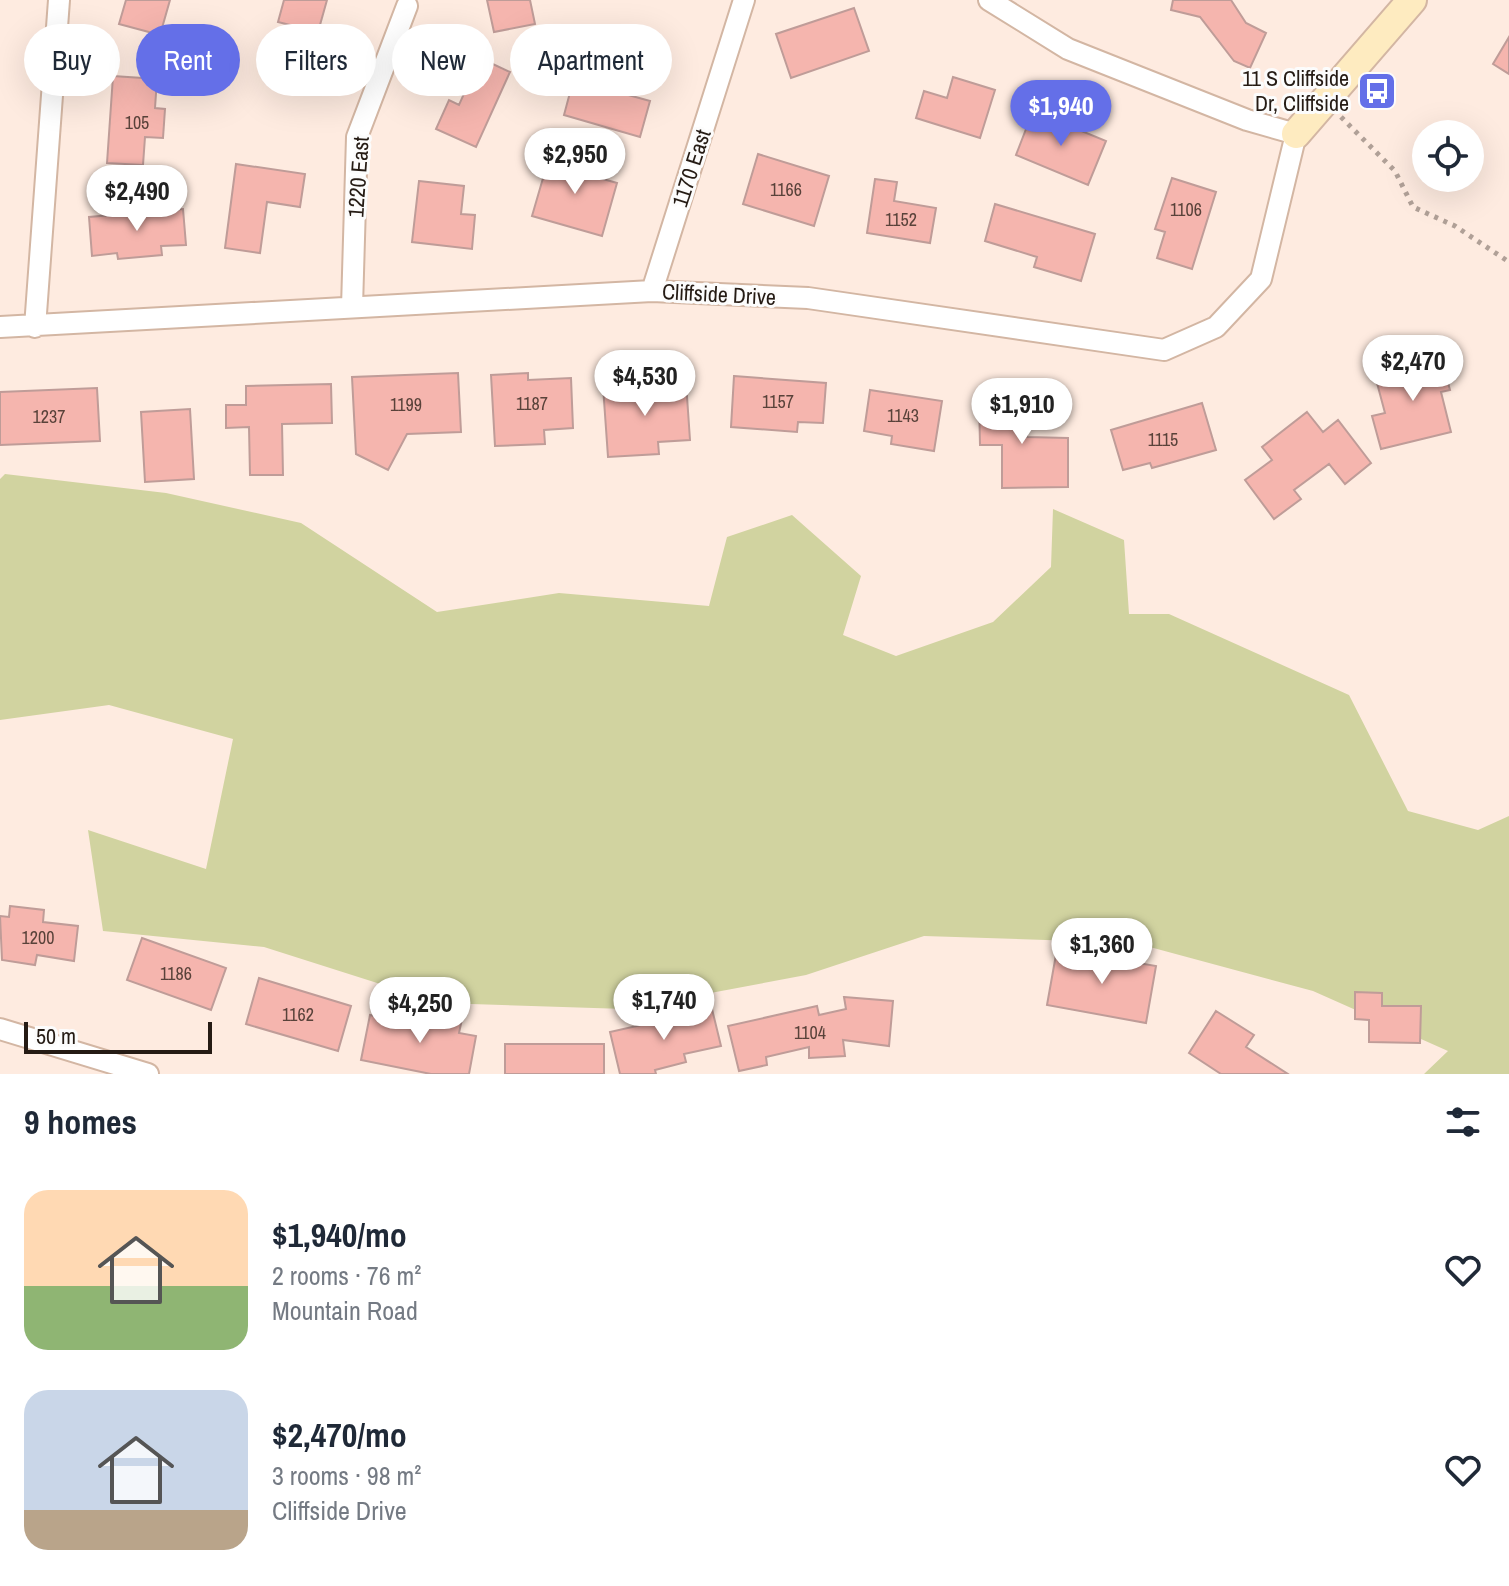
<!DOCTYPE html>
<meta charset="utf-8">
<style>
body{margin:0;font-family:"Archivo Narrow",sans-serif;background:#f2f2f3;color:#1f2937;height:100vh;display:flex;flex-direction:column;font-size:30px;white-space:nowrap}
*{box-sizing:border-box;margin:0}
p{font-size:26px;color:#747a83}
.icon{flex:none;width:44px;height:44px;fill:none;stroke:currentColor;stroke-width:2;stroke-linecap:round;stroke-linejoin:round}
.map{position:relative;height:1074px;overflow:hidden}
.drawer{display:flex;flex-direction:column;background:#fff;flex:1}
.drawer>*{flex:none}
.top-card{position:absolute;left:24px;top:24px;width:800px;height:72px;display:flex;gap:16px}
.controls{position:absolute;left:1412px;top:120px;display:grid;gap:16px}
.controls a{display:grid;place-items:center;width:72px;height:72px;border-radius:50%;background:#fff;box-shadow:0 8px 32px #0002;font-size:40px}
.scale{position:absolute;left:24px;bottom:20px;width:188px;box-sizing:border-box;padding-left:8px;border:4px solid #251b14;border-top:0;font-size:22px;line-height:28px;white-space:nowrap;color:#251b14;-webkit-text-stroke:6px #fcfcfc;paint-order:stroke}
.price{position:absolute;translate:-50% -68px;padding:0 18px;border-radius:28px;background:#fff;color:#222;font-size:26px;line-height:52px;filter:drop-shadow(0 2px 4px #0008)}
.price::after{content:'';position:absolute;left:50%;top:48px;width:24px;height:18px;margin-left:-12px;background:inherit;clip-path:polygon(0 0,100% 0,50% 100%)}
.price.on{background:#646fe8;color:#fff}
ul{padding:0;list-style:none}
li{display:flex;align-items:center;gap:24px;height:200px;padding:0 24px}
li span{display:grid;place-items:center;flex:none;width:224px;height:160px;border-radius:24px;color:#555}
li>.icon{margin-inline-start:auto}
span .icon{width:96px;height:96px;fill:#fffc;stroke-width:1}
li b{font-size:34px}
h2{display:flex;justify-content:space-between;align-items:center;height:96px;padding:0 24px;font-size:34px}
.pill{padding:0 28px;border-radius:36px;background:#fff;box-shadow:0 8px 32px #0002;font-size:28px;line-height:72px}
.pill.on{background:#646fe8;color:#fff}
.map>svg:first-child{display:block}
.green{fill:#d1d3a0}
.building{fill:#f5b5ae;stroke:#bf9c98;stroke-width:2}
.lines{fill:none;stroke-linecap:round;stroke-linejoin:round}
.street-casing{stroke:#d3b6a3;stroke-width:24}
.secondary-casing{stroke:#d3b6a3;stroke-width:32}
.path{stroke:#b0a097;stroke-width:5;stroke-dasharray:4 6;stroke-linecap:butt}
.street{stroke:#fff;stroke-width:20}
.secondary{stroke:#feebc0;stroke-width:28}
.labels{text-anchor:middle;stroke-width:6;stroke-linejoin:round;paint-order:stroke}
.number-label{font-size:18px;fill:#59423a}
.poi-label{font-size:22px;fill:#251b14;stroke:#fcfcfc;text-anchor:end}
.street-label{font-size:22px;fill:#251b14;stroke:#fcfcfc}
</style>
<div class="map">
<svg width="1509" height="1074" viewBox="0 0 1509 1074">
<rect width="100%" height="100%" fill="#feebe0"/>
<path class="green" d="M5 474 166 493 301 523 437 612 559 593 709 606 727 537 792 515 861 576 843 635 896 656 993 622 1051 567 1053 509 1124 540 1129 614H1169L1349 695 1408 811 1478 830 1509 816V1074H1424L1448 1051 1313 991 1135 943 924 936 806 975 625 1009 440 1003 264 947 103 931 88 830 206 869 233 739 109 705 0 720V479Z"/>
<path class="building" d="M126 0H170L160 35 119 24Z
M284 0H327L318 32 278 22Z
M487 0H530L535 24 494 32Z
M1173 0H1231L1246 23 1266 33 1250 68 1234 61 1200 17 1171 10Z
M854 8 869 51 791 78 776 34Z
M1509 37V74L1493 64Z
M584 40 625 52 614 91 650 101 640 137 564 115Z
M480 58 510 72 476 147 436 129 449 100 459 105Z
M113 76 157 79 155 108 165 109 163 138 145 137 143 165 107 163Z
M953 77 995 90 980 138 916 118 924 91 947 98Z
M1033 111 1106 141 1088 185 1016 155Z
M758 154 829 176 814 226 743 204Z
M574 155 600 162 596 177 617 183 602 236 532 216 548 161 570 168Z
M236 164 305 174 300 207 267 202 260 253 225 248Z
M1172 178 1216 192 1192 269 1157 258 1165 232 1155 229Z
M875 179 897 182 894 201 936 208 930 243 867 233Z
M419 181 464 186 461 214 475 215 472 249 412 242Z
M995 204 1095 234 1081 281 1034 267 1037 257 985 241Z
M183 209 186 245 161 246 162 255 118 259 117 253 92 256 89 217Z
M1424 347 1430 371 1444 368 1450 390 1441 392 1451 432 1381 449 1372 416 1385 413 1377 383 1407 376 1402 353Z
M458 373 461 432 407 434 388 470 356 454 352 377Z
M528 373V380L571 378 573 428 544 430 545 444 495 446 491 375Z
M734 376 826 383 823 423 798 422 797 432 731 427Z
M686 382 690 440 658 442 659 454 608 457 603 386 644 383 645 395 657 394 656 384Z
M331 384 332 423 282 424 283 475H250L249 427 226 428V405H246V386Z
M97 388 100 441 0 445V392Z
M870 390 942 401 934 451 891 444 892 436 864 431Z
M979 398H1027V437L1068 438V487L1002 488V445H980Z
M1202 403 1216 450 1152 468 1150 463 1123 470 1111 430Z
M190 409 194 479 145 482 141 412Z
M1307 412 1323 432 1338 420 1371 463 1345 484 1329 464 1294 490 1301 499 1274 519 1245 480 1272 460 1262 447Z
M10 906 44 910 43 922 78 926 74 961 37 955 35 965 2 960 0 916 9 917Z
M142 938 226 968 211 1010 127 980Z
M1057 949 1156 966 1146 1023 1047 1005Z
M259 978 351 1006 338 1051 246 1024Z
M1355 992 1382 993V1006H1421L1420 1043 1369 1042V1020L1355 1019Z
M844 997 893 1001 889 1046 843 1040 845 1056 809 1058V1047L766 1057 767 1065 739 1071 728 1026 817 1006 819 1015 846 1009Z
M712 1009 721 1046 684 1054 686 1062 655 1070 656 1074H620L610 1032Z
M1216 1011 1254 1035 1246 1047 1288 1074H1221L1189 1053Z
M425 1012 462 1019 459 1033 476 1036 469 1074H431L361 1060 370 1015 422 1026Z
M505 1044H604V1074H505Z"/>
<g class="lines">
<g class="street-casing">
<path id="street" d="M652 291 744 0
M352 307 357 137 407 6
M0 327 652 291 808 298 1164 350 1216 327 1261 279 1296 134 1247 120 1068 49 989 0
M35 327 59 0
M0 1029 148 1074"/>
</g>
<g class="secondary-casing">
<path id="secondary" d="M1296 134 1412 0"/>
</g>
<path class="path" d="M1341 117 1395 171 1413 207 1455 226 1509 262"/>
<use href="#street" class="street"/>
<use href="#secondary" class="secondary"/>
</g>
<defs>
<g id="bus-square" transform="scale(2)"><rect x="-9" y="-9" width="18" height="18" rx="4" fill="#646fe8" stroke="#fcfcfc"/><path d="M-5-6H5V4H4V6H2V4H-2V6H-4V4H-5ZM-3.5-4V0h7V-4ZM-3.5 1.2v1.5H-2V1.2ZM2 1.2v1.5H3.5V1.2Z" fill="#fff"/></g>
</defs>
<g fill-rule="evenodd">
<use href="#bus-square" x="1377" y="91"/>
</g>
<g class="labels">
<g class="number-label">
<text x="137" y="129">105</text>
<text x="786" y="196">1166</text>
<text x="1186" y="216">1106</text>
<text x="901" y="226">1152</text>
<text x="778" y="408">1157</text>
<text x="532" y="410">1187</text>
<text x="406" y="411">1199</text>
<text x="903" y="422">1143</text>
<text x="49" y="423">1237</text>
<text x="1163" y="446">1115</text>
<text x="38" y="944">1200</text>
<text x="176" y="980">1186</text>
<text x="298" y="1021">1162</text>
<text x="810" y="1039">1104</text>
</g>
<g class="poi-label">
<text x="1349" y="86">11 S Cliffside<tspan x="1349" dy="25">Dr, Cliffside</tspan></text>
</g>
<g class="street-label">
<text transform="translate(691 168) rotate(-72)" y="8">1170 East</text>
<text transform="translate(358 177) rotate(-86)" y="8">1220 East</text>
<text transform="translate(719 294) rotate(3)" y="8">Cliffside Drive</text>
</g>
</g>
</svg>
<div class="controls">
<a><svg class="icon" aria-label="locate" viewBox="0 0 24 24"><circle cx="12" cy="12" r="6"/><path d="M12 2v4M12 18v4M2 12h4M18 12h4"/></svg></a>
</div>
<div class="scale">50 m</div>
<b class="price on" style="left:1061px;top:148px">$1,940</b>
<b class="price" style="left:575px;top:196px">$2,950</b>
<b class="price" style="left:137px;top:233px">$2,490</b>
<b class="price" style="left:1413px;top:403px">$2,470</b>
<b class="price" style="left:645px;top:418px">$4,530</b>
<b class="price" style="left:1022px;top:446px">$1,910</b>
<b class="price" style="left:1102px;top:986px">$1,360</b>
<b class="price" style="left:664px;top:1042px">$1,740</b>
<b class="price" style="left:420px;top:1045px">$4,250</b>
<div class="top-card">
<a class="pill">Buy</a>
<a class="pill on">Rent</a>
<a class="pill">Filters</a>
<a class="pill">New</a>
<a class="pill">Apartment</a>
</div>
</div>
<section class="drawer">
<h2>9 homes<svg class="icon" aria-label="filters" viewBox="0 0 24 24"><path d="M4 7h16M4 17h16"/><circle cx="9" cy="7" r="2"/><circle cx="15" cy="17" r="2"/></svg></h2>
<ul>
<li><span style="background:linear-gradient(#ffd9b3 60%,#8fb573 0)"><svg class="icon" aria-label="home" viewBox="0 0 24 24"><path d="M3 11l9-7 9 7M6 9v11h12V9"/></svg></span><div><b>$1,940/mo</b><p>2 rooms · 76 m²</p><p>Mountain Road</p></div><svg class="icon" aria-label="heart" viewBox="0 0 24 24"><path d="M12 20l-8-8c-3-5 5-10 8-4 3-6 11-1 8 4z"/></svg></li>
<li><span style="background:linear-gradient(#c9d6e8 75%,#b9a48a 0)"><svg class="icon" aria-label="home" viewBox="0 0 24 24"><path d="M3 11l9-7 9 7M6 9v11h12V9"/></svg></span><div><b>$2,470/mo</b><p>3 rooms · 98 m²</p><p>Cliffside Drive</p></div><svg class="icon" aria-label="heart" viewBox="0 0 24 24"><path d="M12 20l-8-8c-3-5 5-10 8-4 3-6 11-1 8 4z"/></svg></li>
</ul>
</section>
